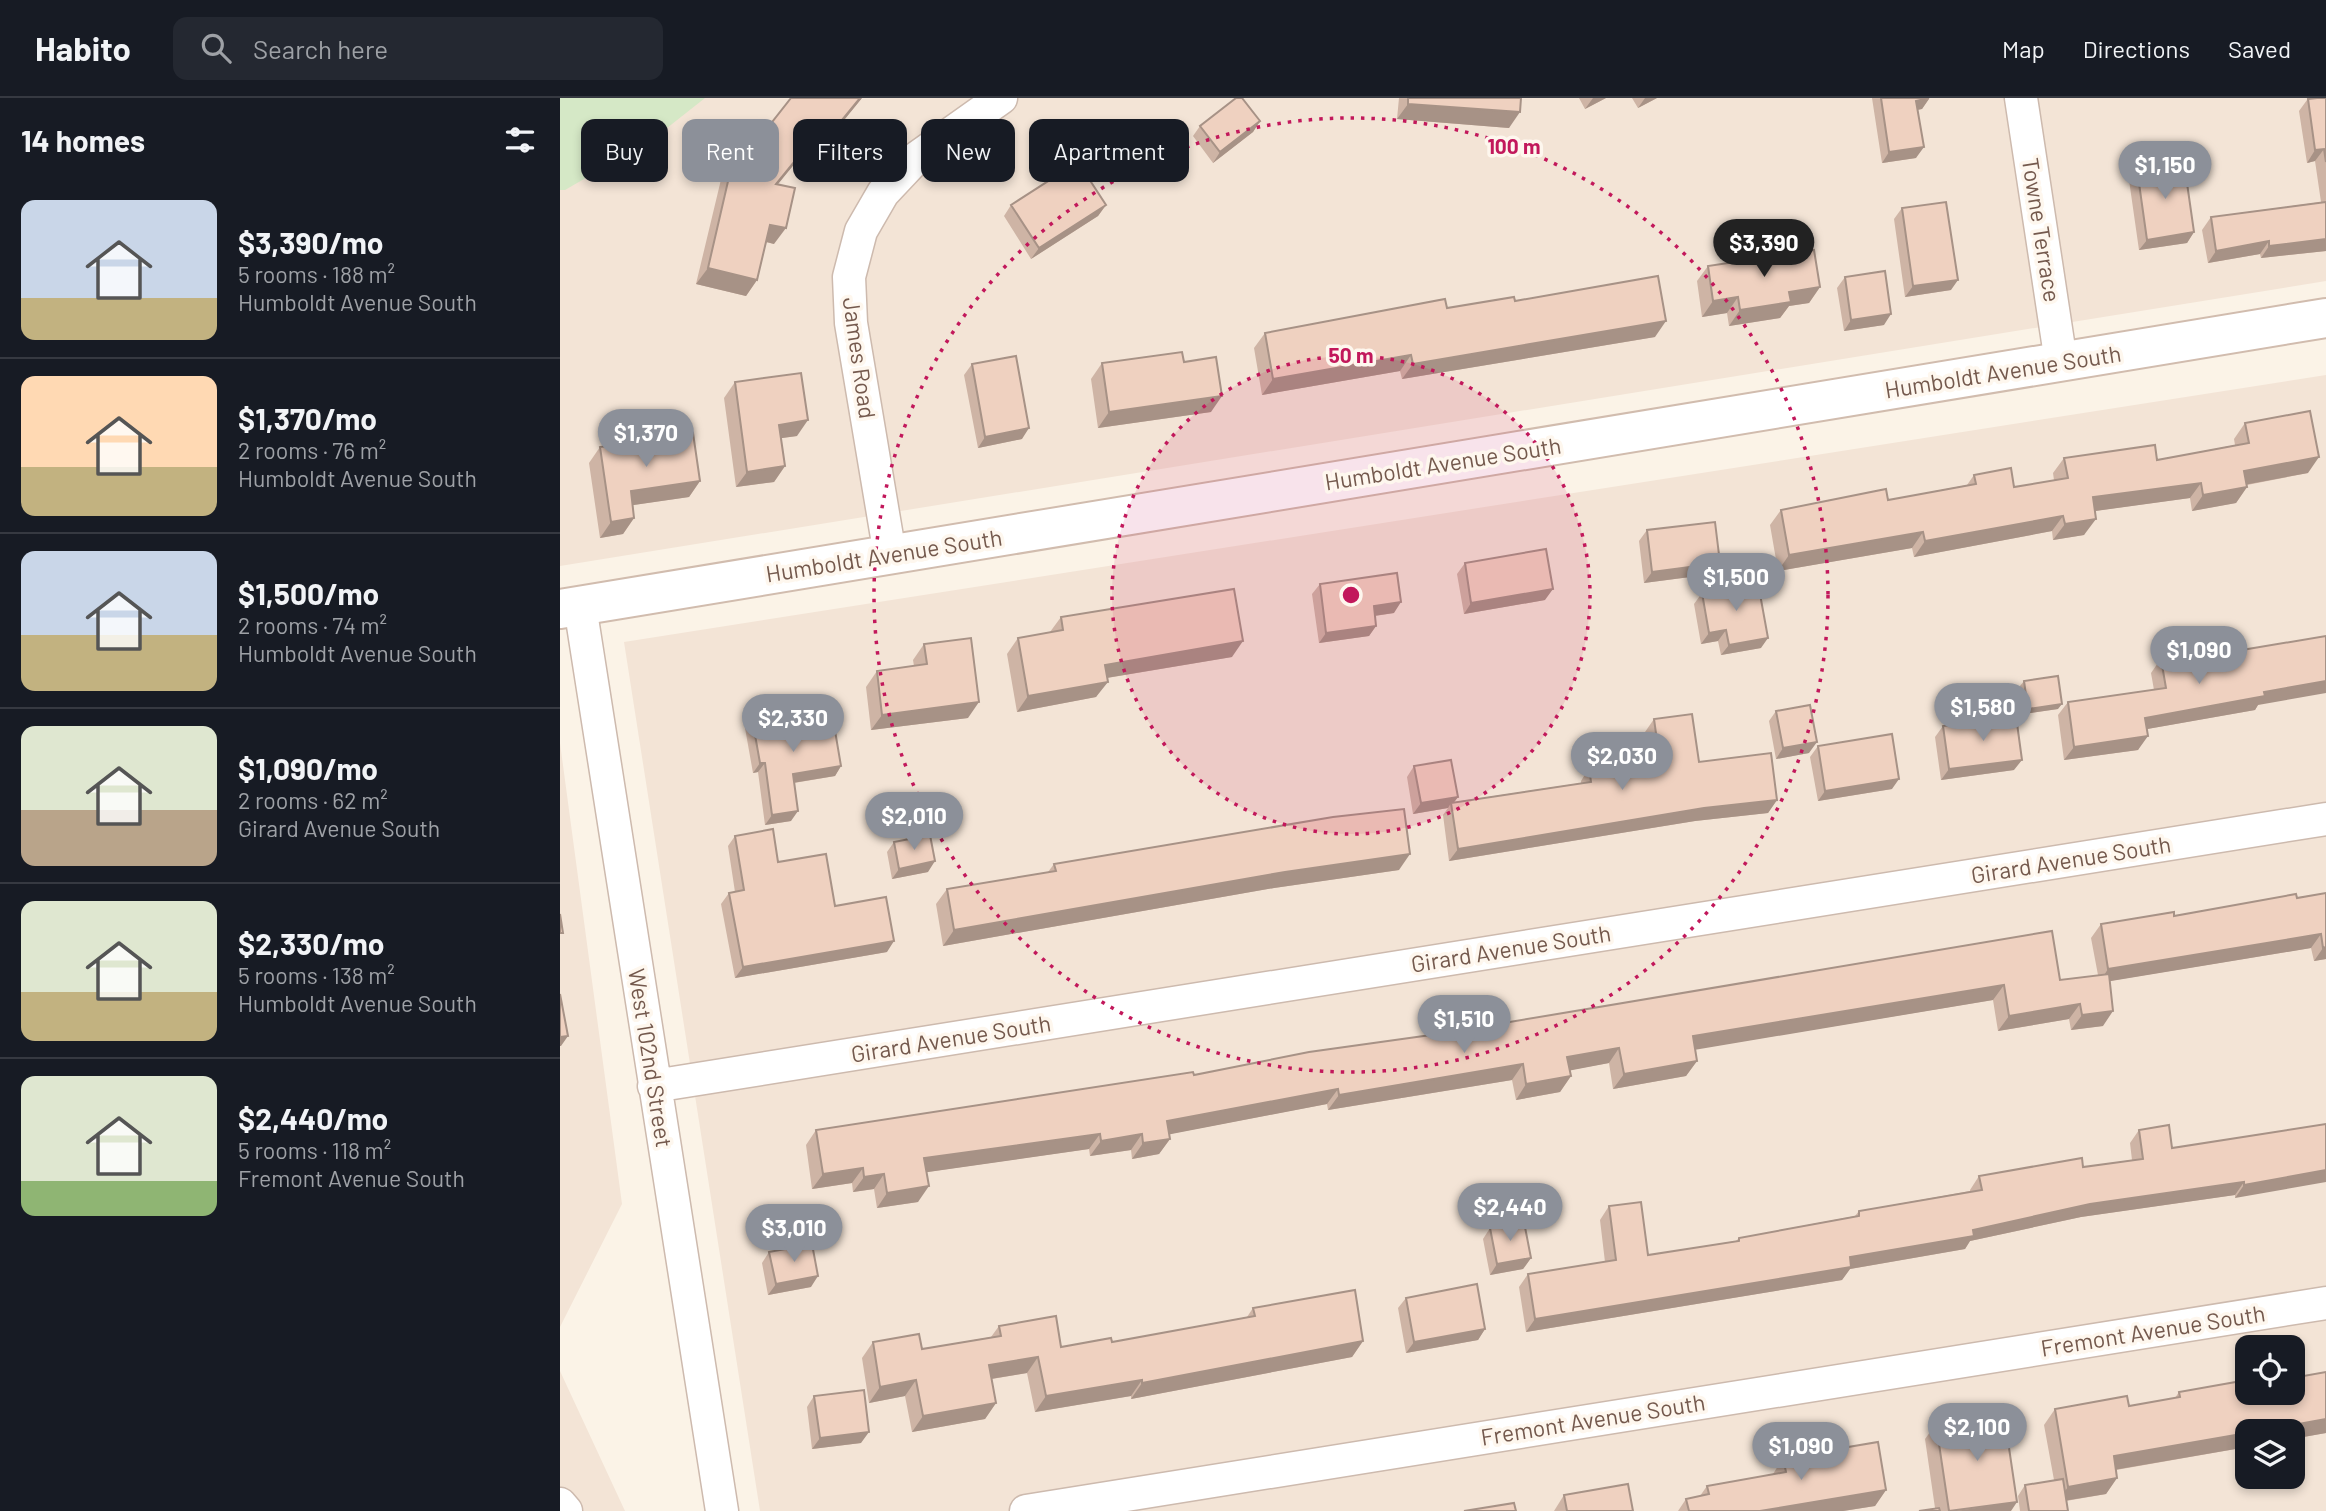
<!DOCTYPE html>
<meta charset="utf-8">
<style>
body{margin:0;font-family:Barlow,sans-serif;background:#242831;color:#f1f3f6;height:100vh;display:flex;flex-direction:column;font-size:26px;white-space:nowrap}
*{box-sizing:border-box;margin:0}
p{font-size:23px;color:#9ea1a6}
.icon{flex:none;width:38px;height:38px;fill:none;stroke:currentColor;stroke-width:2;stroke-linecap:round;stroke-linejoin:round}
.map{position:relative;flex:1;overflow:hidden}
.drawer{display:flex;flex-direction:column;background:#171b24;width:560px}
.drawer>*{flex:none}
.guide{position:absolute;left:21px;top:21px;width:665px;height:63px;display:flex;gap:14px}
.controls{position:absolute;left:1675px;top:1237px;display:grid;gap:14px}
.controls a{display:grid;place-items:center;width:70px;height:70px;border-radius:14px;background:#171b24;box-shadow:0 4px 10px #0003;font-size:35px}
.price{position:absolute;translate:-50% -60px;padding:0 16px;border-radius:24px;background:#8c9099;color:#fff;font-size:23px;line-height:46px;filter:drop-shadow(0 2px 4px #0008)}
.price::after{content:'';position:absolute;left:50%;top:42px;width:21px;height:16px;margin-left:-10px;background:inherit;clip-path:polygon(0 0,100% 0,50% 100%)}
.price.on{background:#222;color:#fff}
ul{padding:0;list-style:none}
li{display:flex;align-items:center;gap:21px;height:175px;padding:0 21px}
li+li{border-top:2px solid #363941}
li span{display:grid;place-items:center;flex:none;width:196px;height:140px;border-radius:14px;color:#555}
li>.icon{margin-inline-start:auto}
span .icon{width:84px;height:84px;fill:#fffc;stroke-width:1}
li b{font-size:30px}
h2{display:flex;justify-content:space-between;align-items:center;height:84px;padding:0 21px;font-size:30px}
.tag{padding:0 24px;border-radius:14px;background:#171b24;box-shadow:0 4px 10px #0003;font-size:24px;line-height:63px}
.tag.on{background:#8c9099;color:#fff}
header{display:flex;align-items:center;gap:42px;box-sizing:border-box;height:98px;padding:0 35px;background:#171b24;border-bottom:2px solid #363941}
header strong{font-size:33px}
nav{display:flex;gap:38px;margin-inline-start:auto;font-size:24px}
.search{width:490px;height:63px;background:#242831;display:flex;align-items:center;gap:18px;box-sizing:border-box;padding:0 24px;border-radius:14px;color:#9ea1a6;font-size:26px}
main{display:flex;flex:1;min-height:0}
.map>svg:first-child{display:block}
.residential{fill:#f3e4d6;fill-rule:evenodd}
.green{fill:#d5e8c6}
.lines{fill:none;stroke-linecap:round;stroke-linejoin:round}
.street-casing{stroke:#cdbaae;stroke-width:35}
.secondary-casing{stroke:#d1bcae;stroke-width:42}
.street{stroke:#fff;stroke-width:32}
.secondary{stroke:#fff;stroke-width:38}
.wall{fill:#ceb4a5}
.shaded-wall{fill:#a79286}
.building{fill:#efd1c0;stroke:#a79286;stroke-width:2}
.ring{fill:none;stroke:#c2185b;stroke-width:3.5;stroke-dasharray:3.5 7}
.labels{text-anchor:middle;stroke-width:7;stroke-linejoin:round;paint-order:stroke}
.street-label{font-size:23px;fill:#74594d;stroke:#fef7ee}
.centre{fill:#c2185b;stroke:#fef7ee;stroke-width:3.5}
.ring-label{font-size:21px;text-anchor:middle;font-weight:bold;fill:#c2185b;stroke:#fef7ee;stroke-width:7;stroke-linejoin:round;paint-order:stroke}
</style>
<header>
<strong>Habito</strong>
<div class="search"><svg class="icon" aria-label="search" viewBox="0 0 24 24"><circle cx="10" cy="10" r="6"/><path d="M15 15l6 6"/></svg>Search here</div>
<nav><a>Map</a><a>Directions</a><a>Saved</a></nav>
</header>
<main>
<section class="drawer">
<h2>14 homes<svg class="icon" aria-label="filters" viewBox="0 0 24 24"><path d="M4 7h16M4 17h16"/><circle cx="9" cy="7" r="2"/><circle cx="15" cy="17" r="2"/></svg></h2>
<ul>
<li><span style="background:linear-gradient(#c9d6e8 70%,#c2b280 0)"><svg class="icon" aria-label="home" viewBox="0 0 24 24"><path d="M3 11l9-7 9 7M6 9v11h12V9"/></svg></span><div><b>$3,390/mo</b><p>5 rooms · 188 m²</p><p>Humboldt Avenue South</p></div></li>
<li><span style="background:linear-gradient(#ffd9b3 65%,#c2b280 0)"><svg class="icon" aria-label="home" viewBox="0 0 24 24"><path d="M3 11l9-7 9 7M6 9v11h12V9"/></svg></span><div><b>$1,370/mo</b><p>2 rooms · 76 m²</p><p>Humboldt Avenue South</p></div></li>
<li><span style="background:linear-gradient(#c9d6e8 60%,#c2b280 0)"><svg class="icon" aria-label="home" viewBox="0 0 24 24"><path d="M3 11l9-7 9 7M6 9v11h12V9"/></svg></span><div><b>$1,500/mo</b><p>2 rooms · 74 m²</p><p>Humboldt Avenue South</p></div></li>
<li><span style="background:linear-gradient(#dfe7d0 60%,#b9a48a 0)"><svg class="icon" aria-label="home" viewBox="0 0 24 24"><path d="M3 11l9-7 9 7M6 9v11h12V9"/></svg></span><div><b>$1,090/mo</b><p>2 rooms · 62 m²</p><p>Girard Avenue South</p></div></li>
<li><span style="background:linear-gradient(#dfe7d0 65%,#c2b280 0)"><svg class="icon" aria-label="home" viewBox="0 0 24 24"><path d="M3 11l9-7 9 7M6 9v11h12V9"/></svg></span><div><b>$2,330/mo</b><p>5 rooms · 138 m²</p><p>Humboldt Avenue South</p></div></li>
<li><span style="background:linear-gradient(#dfe7d0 75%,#8fb573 0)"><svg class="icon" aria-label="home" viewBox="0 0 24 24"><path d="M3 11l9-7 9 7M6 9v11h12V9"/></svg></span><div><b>$2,440/mo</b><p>5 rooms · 118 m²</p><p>Fremont Avenue South</p></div></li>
</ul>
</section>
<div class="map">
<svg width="1766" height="1413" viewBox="0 0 1766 1413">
<rect width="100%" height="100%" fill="#fbf3e7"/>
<path class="residential" d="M0 0H1766V183L0 468Z
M1766 277V1413H200L64 544ZM1687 1250H1732V1295H1687ZM1687 1334H1732V1379H1687Z
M0 645 62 1106 0 1229Z
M0 1273 65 1413H0Z"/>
<path class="green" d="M0 0H145L93 41 5 92H0Z"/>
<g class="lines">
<g class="street-casing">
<path id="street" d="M1461 0 1501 264
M330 457 291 225 289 179 301 133 323 95 355 61 441 0
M20 508 162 1413
M94 988 1766 721
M0 1406 6 1413
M466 1413 1766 1205"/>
</g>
<g class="secondary-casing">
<path id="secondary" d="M0 511 1766 220"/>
</g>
<use href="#street" class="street"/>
<use href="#secondary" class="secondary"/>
</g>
<path class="wall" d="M302 0 258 54 250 47 217 86 214 146 206 144 197 182 186 198 136 186 164 69 175 53 187 56Z
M839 0H961L949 30 837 21Z
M1019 0H1046L1025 11Z
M1072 0H1097L1078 10Z
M1312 0H1369L1362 11 1358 12 1356 60 1322 65Z
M1747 0H1766V153L1701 160 1700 156 1648 165 1642 132 1651 119 1761 104 1755 63 1747 65 1739 13 1747 2Z
M700 23 693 34 653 65 633 38 640 28Z
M1577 71 1634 134 1627 145 1579 152 1569 82Z
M451 107H546L538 118 471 161 444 118Z
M1342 110 1391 192 1345 199 1334 121Z
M1148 168 1260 189 1249 205 1229 208 1220 220 1169 228 1167 215 1142 219 1137 183Z
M1285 179 1324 227 1284 233 1277 190Z
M955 203 1095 239 842 281 840 273 702 297 694 250 705 235 887 210Z
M624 264 651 314 538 330 531 281 542 265Z
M412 266 462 341 418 350 404 277Z
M175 284 237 338 221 340 225 368 214 384 176 389 164 300Z
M1685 325 1748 375 1687 387V389L1676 405 1632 413 1630 400 1534 413 1524 437 1493 442 1492 433 1354 459 1352 450 1218 473 1210 427 1221 412 1328 402 1407 387 1414 377 1454 389 1494 382 1493 375 1504 360 1597 362 1675 347 1674 341Z
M40 349 140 383 129 399 73 407 74 420 63 436 40 440 29 365Z
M1087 432 1160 465 1153 476 1084 485 1079 443Z
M905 465 985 502 904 516 897 476Z
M760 486 834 515 815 518 816 528 809 538 759 545 752 496Z
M1142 495 1201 550 1161 557 1158 543 1141 546 1134 506Z
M501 519 672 559 547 580 536 599 457 614 447 556 458 540 490 534Z
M1609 542 1640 559 1698 607 1695 612 1587 631 1578 652 1504 662 1498 617 1508 604 1594 592 1591 575 1600 562 1599 556Z
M364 546 408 620 311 632 306 589 317 573 354 568 353 562Z
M1464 583 1498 611 1464 616 1460 588Z
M1216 613 1249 655 1216 661 1209 623Z
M192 620 238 627 281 668 275 678 234 685 231 723 205 727 198 674 193 675 185 630Z
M1094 621 1139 664 1217 702 1208 715 1135 723 889 763 883 717 888 710 853 716 847 679 854 668 898 699 894 704 1021 685V683L1029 670 1089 659 1085 634Z
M1383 628 1454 672 1381 682 1375 639Z
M1258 648 1332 691 1258 703 1250 659Z
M175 738 218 764 275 808 327 854 175 880 161 806 169 795 175 794 168 748Z
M334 744 368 774 332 781 327 754Z
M494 766 839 772 714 790 383 848 376 806 387 791 488 774Z
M1766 795V861L1754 863 1751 850 1549 883 1543 928 1511 932 1509 921 1438 933 1433 902 1135 951 1137 963 1126 978 1053 991 1049 965 1010 972 1011 978 1000 994 956 1002 952 982 768 1012 767 1006 609 1036 610 1041 599 1056 572 1061 571 1052 530 1058 529 1051 367 1074 358 1104 317 1110 314 1091 293 1094 292 1085 252 1091 246 1047 256 1032 634 977 878 936 1500 882 1538 877 1531 840 1541 826 1614 818Z
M1766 1026 1675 1100V1097L1521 1119 1410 1143 1405 1151 1290 1171 1282 1182 966 1234 959 1189 968 1176 1045 1164 1040 1122 1049 1108 1088 1157 1176 1143 1179 1140 1295 1118 1299 1113 1410 1093V1092L1419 1078 1523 1069 1572 1062 1570 1045 1579 1032 1612 1050Z
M930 1130 971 1160 963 1171 930 1177 923 1141Z
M209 1154 251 1189 208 1197 202 1165Z
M846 1200 925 1231 918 1242 846 1255 838 1210Z
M693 1210 803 1243 792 1259 571 1301V1298L475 1314 467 1275 432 1281 436 1305 425 1321 352 1334 345 1298 309 1305 302 1260 313 1244 362 1251 431 1239 439 1228 501 1249 552 1244 687 1219Z
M1766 1274V1335L1732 1341V1334H1687V1349L1556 1372 1557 1380 1546 1396 1506 1403 1508 1413H1460L1458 1398 1465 1387 1494 1382 1484 1327 1495 1311 1569 1308 1615 1300 1619 1294 1687 1295Z
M254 1298 301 1345 252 1351 247 1309Z
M1376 1326 1451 1413H1359L1375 1410 1365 1341Z
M1223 1360 1326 1392 1315 1408 1283 1413H1118L1126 1401 1140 1398 1147 1388 1213 1376Z
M1004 1397 1073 1413H994Z"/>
<path class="shaded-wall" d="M300 0H302L258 54 269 38Z
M1033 0H1046L1025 11Z
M1085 0H1097L1078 10Z
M1369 1 1362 11 1349 13 1356 3Z
M848 6 960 14 949 30 837 21Z
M700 23 693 34 653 65 660 54Z
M261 31 250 47 205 102 216 86Z
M1364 49 1356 60 1322 65 1329 54Z
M1764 51 1755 63 1747 65 1755 52Z
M546 107 538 118 471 161 479 150Z
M210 127 226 130 214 146 199 142Z
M1634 134 1627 145 1579 152 1587 142Z
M1766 141V153L1701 160 1709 148Z
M1709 143 1700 156 1648 165 1656 153Z
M148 170 197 182 186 198 136 186Z
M1398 182 1391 192 1345 199 1353 188Z
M1260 189 1249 205 1229 208 1220 220 1169 228 1180 212 1229 194Z
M1178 199 1167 215 1142 219 1153 203Z
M1331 216 1324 227 1284 233 1291 222Z
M1106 223 1095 239 842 281 853 266Z
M851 257 840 273 702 297 713 281Z
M662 298 651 314 538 330 549 314Z
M248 322 237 338 208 342 219 327Z
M469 330 462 341 418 350 425 339Z
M1759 359 1748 375 1673 389 1684 373Z
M225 368 214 384 176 389 187 374Z
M140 383 129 399 60 409 71 393Z
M1641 385 1630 400 1521 415 1533 399Z
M1687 389 1676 405 1632 413 1643 397Z
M1503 418 1492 433 1354 459 1365 443Z
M74 420 63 436 40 440 51 424Z
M1536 421 1524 437 1493 442 1505 426Z
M1363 434 1352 450 1218 473 1229 457Z
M1160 465 1153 476 1084 485 1092 474Z
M993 491 985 502 904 516 911 505Z
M841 504 834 515 806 519 814 508Z
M816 528 809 538 759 545 766 535Z
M1166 532 1158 543 1141 546 1149 535Z
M1208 540 1201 550 1161 557 1169 547Z
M683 543 672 559 534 582 545 567Z
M1766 583V595L1698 607 1695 612 1576 633 1585 620 1704 594Z
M548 584 536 599 457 614 468 598Z
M419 604 408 620 311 632 322 617Z
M1502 606 1498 611 1464 616 1468 611Z
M1588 638 1578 652 1504 662 1514 649Z
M1257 644 1249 655 1216 661 1223 650Z
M1462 662 1454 672 1381 682 1389 671Z
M200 665H205L198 674 193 675Z
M281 668 275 678 226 686 233 676Z
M1339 681 1332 691 1258 703 1265 693Z
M898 699 892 707 891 705 888 710 853 716 861 705Z
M1217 702 1208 715 1135 723 889 763 898 751 1144 710Z
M238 713 231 723 205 727 212 717Z
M850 756 839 772 714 790 383 848 394 832 725 774Z
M375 763 368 774 332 781 339 771Z
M1761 836 1751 850 1539 885 1548 871Z
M334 843 327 854 175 880 183 869Z
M1766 849V861L1754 863 1763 850Z
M1444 887 1433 902 1122 954 1133 938Z
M1520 906 1509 921 1438 933 1449 918Z
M1553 913 1543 928 1511 932 1522 917Z
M8 938 1 948H0V939Z
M1059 950 1049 965 997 975 1007 959Z
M1137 963 1126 978 1053 991 1064 976Z
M963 966 952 982 768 1012 779 997Z
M1011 978 1000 994 956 1002 966 986Z
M778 991 767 1006 596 1039 607 1023Z
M540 1036 529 1051 354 1076 364 1060Z
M582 1036 571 1052 530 1058 541 1043Z
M610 1041 599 1056 572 1061 583 1045Z
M303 1070 292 1085 252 1091 263 1076Z
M1766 1072V1084L1675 1100 1684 1087Z
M324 1076 314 1091 293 1094 304 1079Z
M1684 1084 1675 1097 1521 1119 1410 1143 1405 1151 1290 1171 1282 1182 966 1234 975 1221 1290 1159 1530 1106Z
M369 1088 358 1104 317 1110 327 1095Z
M971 1160 963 1171 930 1177 937 1166Z
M258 1178 251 1189 208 1197 216 1186Z
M925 1231 918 1242 846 1255 854 1244Z
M803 1243 792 1259 571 1301 582 1285Z
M478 1259 467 1275 418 1283 429 1267Z
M356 1282 345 1298 309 1305 320 1289Z
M582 1282 571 1298 475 1314 486 1298Z
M436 1305 425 1321 352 1334 363 1318Z
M1766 1321V1335L1732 1341V1334H1694Z
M309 1334 301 1345 252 1351 260 1340Z
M1687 1335V1349L1542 1374 1554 1358Z
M1557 1380 1546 1396 1497 1404 1508 1389Z
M1326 1392 1315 1408 1283 1413H1200Z
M1457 1404 1451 1413H1396Z"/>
<path class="building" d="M231 0H300L269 38 261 31 216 86 235 90 226 130 210 127 197 182 148 170 175 53 187 56Z
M676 0H682L700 23 660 54 640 28Z
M848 0H961L960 14 848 6Z
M1321 0H1369L1356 3 1364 49 1329 54Z
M1757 0H1766V64L1764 51 1755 52 1748 1Z
M518 64 546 107 479 150 451 107Z
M1624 64 1634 134 1587 142 1577 71Z
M1386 104 1398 182 1353 188 1342 110Z
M1766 104V141L1709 148V143L1656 153 1651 119Z
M1254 152 1260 189 1229 194 1231 204 1180 212 1178 199 1153 203 1148 168Z
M1325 173 1331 216 1291 222 1285 179Z
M1098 178 1106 223 853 266 851 257 713 281 705 235 885 201 887 210 954 199 955 203Z
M622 254 624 264 656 259 662 298 549 314 542 265Z
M456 258 469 330 425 339 412 266Z
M241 275 248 322 219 327 225 368 187 374 175 284Z
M1750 313 1759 359 1684 373 1687 389 1643 397 1641 385 1533 399 1536 421 1505 426 1503 418 1365 443 1363 434 1229 457 1221 412 1326 391 1328 402 1416 386 1414 377 1451 370 1454 389 1508 380 1504 360 1595 347 1597 362 1689 345 1685 325Z
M133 335 140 383 71 393 74 420 51 424 40 349Z
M1155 424 1160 465 1092 474 1087 432Z
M986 451 993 491 911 505 905 465Z
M837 475 841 504 814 508 816 528 766 535 760 486Z
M1198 485 1208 540 1169 547 1166 532 1149 535 1142 495Z
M674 491 683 543 545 567 548 584 468 598 458 540 503 532 501 519Z
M1636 537 1640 559 1766 538V583L1704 594 1705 598 1585 620 1588 638 1514 649 1508 604 1606 590 1601 561 1612 559 1609 542Z
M411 540 419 604 322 617 317 573 367 566 364 546Z
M1498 578 1502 606 1468 611 1464 583Z
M1250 607 1257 644 1223 650 1216 613Z
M236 613 238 627 273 621 281 668 233 676 238 713 212 717 205 665H200L192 620Z
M1132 616 1139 664 1211 655 1217 702 1144 710 898 751 891 705 1031 684 1029 670 1099 657 1094 621Z
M1456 618 1462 662 1389 671 1383 628Z
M1332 636 1339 681 1265 693 1258 648Z
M891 662 898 699 861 705 854 668Z
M844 711 850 756 725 774 394 832 387 791 496 773 494 766 773 719Z
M213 731 218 764 266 756 275 808 326 799 334 843 183 869 169 795 184 792 175 738Z
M370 737 375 763 339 771 334 744Z
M1766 795V849L1763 850 1761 836 1548 871 1541 826 1614 814V818L1736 796 1737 800Z
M0 816 3 835H0Z
M1492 833 1500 882 1549 876 1553 913 1522 917 1520 906 1449 918 1444 887 1133 938 1137 963 1064 976 1059 950 1007 959 1011 978 966 986 963 966 779 997 778 991 607 1023 610 1041 583 1045 582 1036 541 1043 540 1036 364 1060 369 1088 327 1095 324 1076 304 1079 303 1070 263 1076 256 1032 633 974 634 977 749 954 878 936Z
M0 896 8 938 0 939Z
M1766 1026V1072L1684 1087V1084L1530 1106 1413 1132 1414 1138 1290 1159 1291 1169 975 1221 968 1176 1056 1162 1049 1108 1081 1104 1088 1157 1179 1143V1140L1299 1118V1113L1422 1092 1419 1078 1522 1060 1523 1069 1583 1061 1579 1032 1609 1027 1612 1050Z
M964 1124 971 1160 937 1166 930 1130Z
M252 1146 258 1178 216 1186 209 1154Z
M917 1186 925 1231 854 1244 846 1200Z
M795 1192 803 1243 582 1285V1282L486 1298 478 1259 429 1267 436 1305 363 1318 356 1282 320 1289 313 1244 359 1236 362 1251 441 1238 439 1228 496 1218 501 1249 551 1240 552 1244 695 1218 693 1210Z
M1766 1274V1321L1694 1334H1687V1335L1554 1358 1557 1380 1508 1389 1495 1311 1567 1298 1569 1308 1620 1299 1619 1294 1687 1282V1295H1732V1280Z
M304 1292 309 1334 260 1340 254 1298Z
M1444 1316 1457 1404 1389 1413 1376 1326Z
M1318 1344 1326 1392 1200 1413H1129L1126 1401 1149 1396 1147 1388 1226 1374 1223 1360Z
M1503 1381 1508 1413H1469L1465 1387Z
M1068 1386 1073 1413H1007L1004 1397Z
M954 1405 956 1413H904Z
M1379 1410 1380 1413H1359Z"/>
<circle cx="791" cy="497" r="239" fill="#c2185b" fill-opacity=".12"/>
<g class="ring">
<circle cx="791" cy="497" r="239"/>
<circle cx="791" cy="497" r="477"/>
</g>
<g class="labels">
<g class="street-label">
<text transform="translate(1481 132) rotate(81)" y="8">Towne Terrace</text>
<text transform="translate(299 260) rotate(82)" y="8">James Road</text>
<text transform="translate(1443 274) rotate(-9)" y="8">Humboldt Avenue South</text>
<text transform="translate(883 366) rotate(-9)" y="8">Humboldt Avenue South</text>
<text transform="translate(324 458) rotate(-9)" y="8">Humboldt Avenue South</text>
<text transform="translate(1511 762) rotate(-9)" y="8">Girard Avenue South</text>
<text transform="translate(951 851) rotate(-9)" y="8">Girard Avenue South</text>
<text transform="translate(391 941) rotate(-9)" y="8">Girard Avenue South</text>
<text transform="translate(90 960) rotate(81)" y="8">West 102nd Street</text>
<text transform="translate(1593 1233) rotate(-9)" y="8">Fremont Avenue South</text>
<text transform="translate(1033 1322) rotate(-9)" y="8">Fremont Avenue South</text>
</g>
</g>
<circle cx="791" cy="497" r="10" class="centre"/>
<g class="ring-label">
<text x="954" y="56">100 m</text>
<text x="791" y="265">50 m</text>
</g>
</svg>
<div class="controls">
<a><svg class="icon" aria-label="locate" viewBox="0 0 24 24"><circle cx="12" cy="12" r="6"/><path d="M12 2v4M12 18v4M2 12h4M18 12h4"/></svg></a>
<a><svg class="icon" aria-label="layers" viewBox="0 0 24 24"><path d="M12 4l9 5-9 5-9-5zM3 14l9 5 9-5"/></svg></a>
</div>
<b class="price" style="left:1605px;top:103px">$1,150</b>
<b class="price on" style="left:1204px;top:181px">$3,390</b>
<b class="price" style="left:86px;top:371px">$1,370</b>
<b class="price" style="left:1176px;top:515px">$1,500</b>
<b class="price" style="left:1639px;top:588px">$1,090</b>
<b class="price" style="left:1423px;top:645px">$1,580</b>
<b class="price" style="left:233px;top:656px">$2,330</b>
<b class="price" style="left:1062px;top:694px">$2,030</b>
<b class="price" style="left:354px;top:754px">$2,010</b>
<b class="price" style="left:904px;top:957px">$1,510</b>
<b class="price" style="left:950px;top:1145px">$2,440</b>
<b class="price" style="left:234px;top:1166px">$3,010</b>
<b class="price" style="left:1417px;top:1365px">$2,100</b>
<b class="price" style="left:1241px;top:1384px">$1,090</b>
<div class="guide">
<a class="tag">Buy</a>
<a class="tag on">Rent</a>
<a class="tag">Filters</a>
<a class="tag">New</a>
<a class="tag">Apartment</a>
</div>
</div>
</main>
